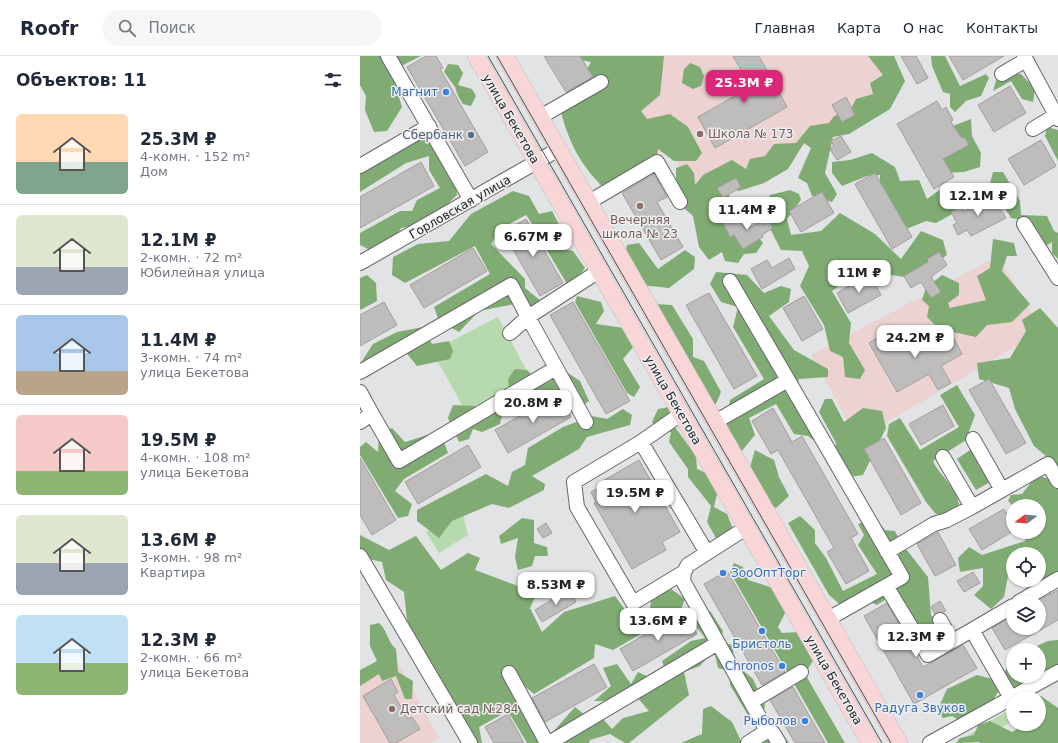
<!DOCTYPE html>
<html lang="ru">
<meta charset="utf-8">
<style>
body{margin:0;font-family:"DejaVu Sans",sans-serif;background:#f6f6f7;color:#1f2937;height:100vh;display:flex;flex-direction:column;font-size:15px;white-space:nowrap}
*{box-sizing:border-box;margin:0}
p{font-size:13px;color:#747a83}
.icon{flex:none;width:22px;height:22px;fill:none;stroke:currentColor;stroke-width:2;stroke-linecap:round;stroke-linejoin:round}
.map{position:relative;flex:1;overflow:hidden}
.side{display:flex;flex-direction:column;background:#fff;width:360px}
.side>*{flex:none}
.needle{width:26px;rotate:254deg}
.controls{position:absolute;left:646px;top:443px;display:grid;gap:8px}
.controls a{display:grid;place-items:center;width:40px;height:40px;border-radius:50%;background:#fff;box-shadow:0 1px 3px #0004;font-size:20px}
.price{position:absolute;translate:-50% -34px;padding:0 9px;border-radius:8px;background:#fff;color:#222;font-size:13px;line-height:26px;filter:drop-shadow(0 1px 2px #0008)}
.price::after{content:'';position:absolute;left:50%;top:24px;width:12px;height:9px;margin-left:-6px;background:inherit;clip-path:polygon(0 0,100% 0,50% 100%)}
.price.selected{background:#db2777;color:#fff}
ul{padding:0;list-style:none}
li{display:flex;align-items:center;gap:12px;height:100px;padding:0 16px}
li+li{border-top:1px solid #e0e1e3}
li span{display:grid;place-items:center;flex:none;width:112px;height:80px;border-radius:6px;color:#555}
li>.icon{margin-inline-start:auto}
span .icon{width:48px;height:48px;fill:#fffc;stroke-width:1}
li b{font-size:17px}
h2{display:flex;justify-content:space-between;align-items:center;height:48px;padding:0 16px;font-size:17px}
header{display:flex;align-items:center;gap:24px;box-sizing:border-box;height:56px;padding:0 20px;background:#fff;border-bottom:1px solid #e0e1e3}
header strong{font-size:19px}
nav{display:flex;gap:22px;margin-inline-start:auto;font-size:14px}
.search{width:280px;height:36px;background:#f6f6f7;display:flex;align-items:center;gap:10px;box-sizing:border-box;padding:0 14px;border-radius:22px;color:#747a83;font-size:15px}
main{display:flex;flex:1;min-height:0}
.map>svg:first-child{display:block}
.education{fill:#ecd2d0}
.green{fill:#b7d9ae}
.forest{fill:#80ac74}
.building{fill:#bfbdbb;stroke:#a09e9c}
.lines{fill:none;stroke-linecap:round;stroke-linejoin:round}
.minor-casing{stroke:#666769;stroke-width:16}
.major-casing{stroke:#c1c1c2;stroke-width:18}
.minor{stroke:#fff;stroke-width:14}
.major{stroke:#f8d5d6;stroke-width:17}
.tram{stroke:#4a4c4d;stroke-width:1}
.shop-dot{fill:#3f7fe0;stroke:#eff0f2;stroke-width:1.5}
.education-dot{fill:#8d6e63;stroke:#eff0f2;stroke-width:1.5}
.service-dot{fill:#5c6f8a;stroke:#eff0f2;stroke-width:1.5}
.labels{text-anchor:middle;stroke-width:3;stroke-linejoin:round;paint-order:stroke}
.shop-label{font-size:12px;fill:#366cbe;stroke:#eff0f2;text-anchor:end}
.street-label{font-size:12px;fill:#222324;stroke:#eff0f2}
.education-label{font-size:12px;fill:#785e54;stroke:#eff0f2;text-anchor:start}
.service-label{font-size:12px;fill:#4e5e75;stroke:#eff0f2;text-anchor:end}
</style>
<header>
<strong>Roofr</strong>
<div class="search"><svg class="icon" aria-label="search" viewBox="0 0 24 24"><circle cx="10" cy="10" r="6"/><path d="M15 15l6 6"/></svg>Поиск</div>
<nav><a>Главная</a><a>Карта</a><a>О нас</a><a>Контакты</a></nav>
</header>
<main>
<section class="side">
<h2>Объектов: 11<svg class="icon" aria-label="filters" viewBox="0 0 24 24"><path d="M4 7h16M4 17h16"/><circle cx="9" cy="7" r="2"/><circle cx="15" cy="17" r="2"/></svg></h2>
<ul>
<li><span style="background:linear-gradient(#ffd9b3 60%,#7fa58c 0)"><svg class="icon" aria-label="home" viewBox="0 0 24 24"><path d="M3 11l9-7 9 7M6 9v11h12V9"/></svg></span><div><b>25.3M ₽</b><p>4-комн. · 152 m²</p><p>Дом</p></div></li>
<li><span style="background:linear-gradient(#dfe7d0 65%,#9aa5b1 0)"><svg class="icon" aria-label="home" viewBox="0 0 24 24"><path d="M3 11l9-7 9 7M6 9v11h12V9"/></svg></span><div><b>12.1M ₽</b><p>2-комн. · 72 m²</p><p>Юбилейная улица</p></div></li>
<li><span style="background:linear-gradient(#a9c7e8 70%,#b9a48a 0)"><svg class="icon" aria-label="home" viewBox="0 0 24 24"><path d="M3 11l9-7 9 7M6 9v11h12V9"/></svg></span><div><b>11.4M ₽</b><p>3-комн. · 74 m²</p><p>улица Бекетова</p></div></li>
<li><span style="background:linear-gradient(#f6c9c9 70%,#8fb573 0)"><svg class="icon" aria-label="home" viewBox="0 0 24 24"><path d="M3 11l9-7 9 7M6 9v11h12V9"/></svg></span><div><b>19.5M ₽</b><p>4-комн. · 108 m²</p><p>улица Бекетова</p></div></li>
<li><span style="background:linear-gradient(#dfe7d0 60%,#9aa5b1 0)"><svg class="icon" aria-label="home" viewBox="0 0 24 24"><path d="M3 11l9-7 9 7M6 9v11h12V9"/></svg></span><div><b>13.6M ₽</b><p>3-комн. · 98 m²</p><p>Квартира</p></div></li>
<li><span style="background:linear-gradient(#bfe0f5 60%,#8fb573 0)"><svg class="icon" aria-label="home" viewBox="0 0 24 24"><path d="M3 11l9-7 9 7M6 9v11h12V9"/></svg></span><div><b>12.3M ₽</b><p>2-комн. · 66 m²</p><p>улица Бекетова</p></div></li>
</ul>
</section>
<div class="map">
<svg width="698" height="687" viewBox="0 0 698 687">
<rect width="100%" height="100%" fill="#e1e3e5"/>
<path class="education" d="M258 0H526L542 28 497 60 380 126 336 137 308 91 245 128Z
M638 200 680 272 679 277 498 383 451 299Z
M34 600 79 682 70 687H0V624Z"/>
<path class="green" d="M138 261 169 319 107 358 72 295Z
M102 455 108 479 79 497 66 476Z
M653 651V665L614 687H596Z"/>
<path class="forest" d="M0 0H61L31 15 42 51 27 75 14 76 5 54 6 40 0 29Z
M219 0H304L300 39 281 55 287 63 310 58 328 71 342 97 336 105H314L298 93 295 114 245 133C220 109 208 85 200 52L214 38 231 6 221 4Z
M508 0H534L545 25 530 53 489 78 473 81 465 117 477 138 472 146 452 140 447 127 438 122 451 92 444 87 428 113 404 127 379 135 367 131 377 173 395 177 403 187 396 197 384 198 378 207 365 205 362 196 349 204 339 191 333 160 316 145V112L327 108 334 117 335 129 343 119 372 104 386 113 390 103 405 100 414 88 436 87 450 70 469 67 474 60 489 56 496 43 513 38 510 27 523 19Z
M571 0H585L600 30 626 18 629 22 621 40 606 45 595 56 590 51V38L583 36 572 10Z
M330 7 340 11 344 20 341 30 333 33 322 27 324 13Z
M88 8 98 9 103 17 98 29 112 33 116 40 111 50 103 48 98 40 95 31 84 16Z
M638 18H661L675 33 673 46 662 43 651 25 633 35Z
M611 63 612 80 621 97 620 111 604 116 584 117 577 76Z
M687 71 698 74V105L685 80Z
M61 77 78 78 88 96 83 111 96 127 97 139 69 166 41 172 34 183 12 195 0 189V177L40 155H52L57 144 80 132 69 114V100L46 107 0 136V115Z
M512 97 535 111 540 125 559 124 567 143 585 130 600 136 596 156 576 167 566 165 544 174 519 136 520 119 507 120 482 130 472 117V106L490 104Z
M633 116H643L660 145 661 159 687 160 694 175 698 177V203L692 197V186L679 194 656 170 657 163 651 162 630 128Z
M430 134 439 138 441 144 427 163 431 179 461 175 480 157 515 178 541 203 561 175 583 184 587 199 551 222 531 219 521 228 497 215 472 235 491 267 489 287 505 314 500 323 485 321 483 301 470 295 464 269 440 230 449 210 442 195 421 194 402 157 410 139Z
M153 135 169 140 179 158 192 155 206 182 201 192 213 195 225 212 213 227 207 228 181 184 186 172H175L166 159 140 173 131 188 165 223V232L181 245 177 259 155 248 119 255 99 276 79 265 74 251 130 218 115 190 45 227 32 219 33 201 58 188 89 185 111 158Z
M633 183 654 187 657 200H647L642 215 670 248 652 266 627 269 616 281 579 273 567 261 569 250 562 244 566 232 582 219 599 227V239L588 247 590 252 626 244 617 220 630 212Z
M279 187 298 213 325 194 335 201 334 213 309 232 281 229 263 205 267 189Z
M356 216 387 219 404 237 421 230 431 233 429 246 409 260 434 294 468 313V321L439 323 436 333 456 386 448 380 434 378 416 348 389 362 395 379 381 396 364 380 370 344 404 323 373 271 378 251 361 246 350 228Z
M7 219 16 227 17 245 0 254V222Z
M217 240 241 246 244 255 236 268 264 272 274 290 263 303 280 331 274 341 267 337 215 246Z
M295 248 312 249 333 283V301L344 305 361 336 356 348H345Z
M680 252 698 272V410L674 390 655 353 649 332 619 323 617 307 650 302 666 275 662 264Z
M63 271 72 288 89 285 93 295 90 303 57 310 44 294 0 308 13 288 37 276Z
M155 313 167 314 182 329 208 317 220 325 229 345 212 357 197 335 158 358 155 353 165 339 149 335 148 323Z
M597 329 615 359 606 384 573 405C580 421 598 431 599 450L589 458H576L566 446 527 380 529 368 540 362 560 394 599 371 580 339Z
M465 343H472L484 366 503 352 522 355 526 372 503 419 476 423 471 412 476 387 459 356Z
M93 349 115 350 125 359 135 354 142 359 140 368 122 376 113 373 109 383 99 386 88 362Z
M309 351 317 358 315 371 336 400 337 413 346 417 357 438 354 451 367 458 373 473 369 484 356 482 347 466 351 450 328 421V413L309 386 311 376 297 377 292 366 298 353Z
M263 353 272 359 270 369 227 381 219 393 172 420 185 428 184 434 149 452 132 448 92 465 79 482 57 465V454L126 418 148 430 152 416 165 409 168 392 203 371 232 360 247 363Z
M32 372 45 386 80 375 88 397 44 423 35 435 52 448 48 460 38 462 0 399V391L6 386 18 396 19 378Z
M613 392 632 425 616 434 597 403Z
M395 394 414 404 419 421 429 440 416 452 398 441 400 427 388 418Z
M677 419 698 426V515L670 530 665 524H679V498H653V518L648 520 644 541 631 553 614 539 623 530V512L600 516 598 502 609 491 622 499 665 485V476H679V450H653L648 445 651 439 662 438Z
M440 460 455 474V487L466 502 483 535 517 518 498 489 504 479 498 468 515 462 525 474 535 475 539 483 523 496 541 510 538 495 546 493 568 521 571 559 584 573 582 596 569 602 542 563 547 549 535 537 517 549 510 546 491 558 469 539 428 467Z
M162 462 174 464V487L187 491 188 500H175L172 510 158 514 155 501 158 482 141 488 139 480Z
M0 479 29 494 56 480 81 514 108 497 120 502 115 514 158 530 167 524 180 530 170 552 182 576 204 556 255 540 269 559 290 556 291 544 307 530 325 543 321 554 305 556 300 567 253 594 235 588 234 602 174 638 155 622 183 687H167L148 655 119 671 122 687H104L100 664 103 653 87 645 47 564 44 536 26 524 22 506 0 501Z
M374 507 383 511 388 524 413 532 426 555 418 571 422 577 439 576 454 603 445 618 485 687H468L370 516Z
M335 553 350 555 363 575 361 584 373 590 374 607 393 623 405 649 401 668 392 666 370 629 369 615 358 612 354 594 340 610 324 616 329 639 269 687H265L250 678 230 684 229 687H194L191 678 215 651 234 666 243 663 252 673 263 662 289 655 270 633 250 645H234L251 630 243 612 257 608 271 628 278 616 300 626 308 623 302 605 331 585 345 582 332 565Z
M19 567C28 575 27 585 36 593L38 616 53 625 52 643H45L36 620 22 625 19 618 0 630V614L17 605 10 590V569Z
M698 584V612L657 633 649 626 645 616 651 601 653 600V620H679V594H667L688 585Z
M617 619 636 624 641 631 632 646 601 665 592 660 583 662 577 655 587 633Z
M681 640 698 652V687H621L618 686 596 687 600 682 614 679 618 669 630 665 652 676 665 668H679V642H676Z
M351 650 372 666 381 685 395 673 418 671 429 687H321L342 678 343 653Z"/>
<path class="building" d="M66 0H76L83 12 80 13 128 96 105 110 47 11Z
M184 0H220L233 21 206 36Z
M373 0H399L427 51 355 92 338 61 391 31Z
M541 0H556L568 22 557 28Z
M589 0H644L603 24Z
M650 30 666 57 634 76 618 49Z
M486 41 495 59 482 66 472 49Z
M577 45 582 54 586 51 593 64 591 66 601 81 605 82 609 89 583 103 594 121 574 133 537 68Z
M481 80 491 96 477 104 470 93 474 90 471 85Z
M681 84 696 110 664 129 648 103Z
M61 106 74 130 0 172V141Z
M515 117 552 181 532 193 495 128Z
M294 118 307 141 297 146 323 191 301 204 262 137Z
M376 122 381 131 363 142 357 132Z
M462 136 474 157 441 176 429 155Z
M632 139 646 162 611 180 607 174 598 179 593 169 597 167 591 156 601 150 604 156Z
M378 160 386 174 407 161 413 172 402 179 403 181 383 193 374 179 370 181 363 167Z
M166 163 203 227 180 240 143 176Z
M113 192 127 215 64 252 50 229Z
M579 196 587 209 571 221 581 236 571 242 561 226 551 232 544 220 568 206 567 203Z
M429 202 435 213 402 233 391 213 407 204 412 212Z
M510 218 521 239 488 257 477 237Z
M349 237 397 320 374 333 326 249Z
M444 240 463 273 442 285 423 252Z
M24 246 37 269 0 290V259Z
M213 246 270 345 246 358 190 259Z
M537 270 552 296 589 274 602 298 581 310 591 327 578 334 569 318 537 336 509 287Z
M629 323 666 387 646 398 609 334Z
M198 338 211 361 148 397 135 374Z
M583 349 594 370 561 389 549 368Z
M413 352 432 386 442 380 498 478 491 482 509 515 486 528 467 496 474 492 418 394 411 398 392 365Z
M524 382 561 447 541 459 504 393Z
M108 389 121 411 58 448 45 426Z
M0 402 36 464 12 479 0 459Z
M279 404 320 476 302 486 306 494 272 513 234 447 236 446 231 436 243 429 241 426Z
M644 453 653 469V475L622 494 609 473Z
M186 467 192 477 183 482 177 473Z
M578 476 596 509 575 520 557 488Z
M367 515 425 616 402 629 344 528Z
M613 516 620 527 604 536 597 525Z
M209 533 216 546 182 566 175 554Z
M698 534V564L645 594 632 572 653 560V572H679V544Z
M580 545 586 555 575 558 571 551Z
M527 547 563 611 603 589 617 612 554 648 504 560Z
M324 556 337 578 273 615 260 593Z
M234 608 247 631 185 666 172 642Z
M31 623 38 636 34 639 48 663 52 661 60 673 36 687H30L3 640Z
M433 631 465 687H435L410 644Z
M148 658 164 687H134L125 671Z"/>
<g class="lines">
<g class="minor-casing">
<path id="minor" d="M28 0 111 144
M664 0 698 63
M642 18 666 4
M180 61 241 26
M673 73 696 59
M0 110 69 70
M229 146 297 106 320 146
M664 168 698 222
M0 207 199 93
M370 225 428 324
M0 316 151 229 168 261 150 277
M0 336 12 358
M0 366 12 358 39 405 196 312
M226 366 168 261 239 215
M355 366 428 324 542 521 468 563
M281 386 321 358
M642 434 688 408 698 425
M612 451 642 434 613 383
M527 496 574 468 587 464 612 451 583 401
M0 500 110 687
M324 516 273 547 217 451 214 426 281 386 347 497
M526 530 568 599 612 574
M659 546 698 523
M580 564 592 585
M358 587 323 525 324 516 328 509 386 472
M149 617 187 687
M651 642 612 574 653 550
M407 675 413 677 419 687
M189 687 358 587 391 646
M388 687 407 675 391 646 441 616
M570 687 698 616"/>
</g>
<g class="major-casing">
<path id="major" d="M116 0 510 687
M145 0 539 687"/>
</g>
<use href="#minor" class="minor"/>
<use href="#major" class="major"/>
<path class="tram" d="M128 0 522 687
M137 0 531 687"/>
</g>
<g class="shop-dot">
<circle cx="86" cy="36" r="4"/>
<circle cx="363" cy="517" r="4"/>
<circle cx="402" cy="575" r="4"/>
<circle cx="422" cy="610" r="4"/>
<circle cx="560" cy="639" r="4"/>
<circle cx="445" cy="665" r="4"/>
</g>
<g class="education-dot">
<circle cx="340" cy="78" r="4"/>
<circle cx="280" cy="150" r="4"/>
<circle cx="32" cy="653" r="4"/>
</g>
<circle class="service-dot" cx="111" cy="79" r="4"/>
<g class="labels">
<g class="shop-label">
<text x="78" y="40">Магнит</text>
<text x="371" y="521" text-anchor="start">ЗооОптТорг</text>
<text x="402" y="592" text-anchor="middle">Бристоль</text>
<text x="414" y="614">Chronos</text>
<text x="560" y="656" text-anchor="middle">Радуга Звуков</text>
<text x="437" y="669">Рыболов</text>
</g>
<g class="street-label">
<text transform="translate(151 63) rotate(60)" y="4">улица Бекетова</text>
<text transform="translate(100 151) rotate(-30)" y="4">Горловская улица</text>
<text transform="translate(313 344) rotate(60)" y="4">улица Бекетова</text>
<text transform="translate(474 624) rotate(60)" y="4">улица Бекетова</text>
</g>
<g class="education-label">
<text x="348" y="82">Школа № 173</text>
<text x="280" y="168" text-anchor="middle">Вечерняя<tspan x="280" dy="14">школа № 23</tspan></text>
<text x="40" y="657">Детский сад №284</text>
</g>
<g class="service-label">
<text x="103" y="83">Сбербанк</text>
</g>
</g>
</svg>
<div class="controls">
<a><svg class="needle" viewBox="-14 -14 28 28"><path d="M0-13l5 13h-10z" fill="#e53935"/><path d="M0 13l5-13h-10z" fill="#747a83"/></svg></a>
<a><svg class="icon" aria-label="locate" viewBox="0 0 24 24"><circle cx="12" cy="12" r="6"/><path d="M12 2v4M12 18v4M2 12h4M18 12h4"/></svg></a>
<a><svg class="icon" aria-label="layers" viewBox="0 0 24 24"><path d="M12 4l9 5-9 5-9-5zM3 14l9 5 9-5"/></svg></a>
<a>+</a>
<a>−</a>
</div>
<b class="price selected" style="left:384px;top:48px">25.3M ₽</b>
<b class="price" style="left:618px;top:161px">12.1M ₽</b>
<b class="price" style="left:387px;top:175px">11.4M ₽</b>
<b class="price" style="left:173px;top:202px">6.67M ₽</b>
<b class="price" style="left:499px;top:238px">11M ₽</b>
<b class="price" style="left:555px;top:303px">24.2M ₽</b>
<b class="price" style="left:173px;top:368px">20.8M ₽</b>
<b class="price" style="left:275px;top:458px">19.5M ₽</b>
<b class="price" style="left:196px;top:550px">8.53M ₽</b>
<b class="price" style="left:298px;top:586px">13.6M ₽</b>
<b class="price" style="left:556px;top:602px">12.3M ₽</b>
</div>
</main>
